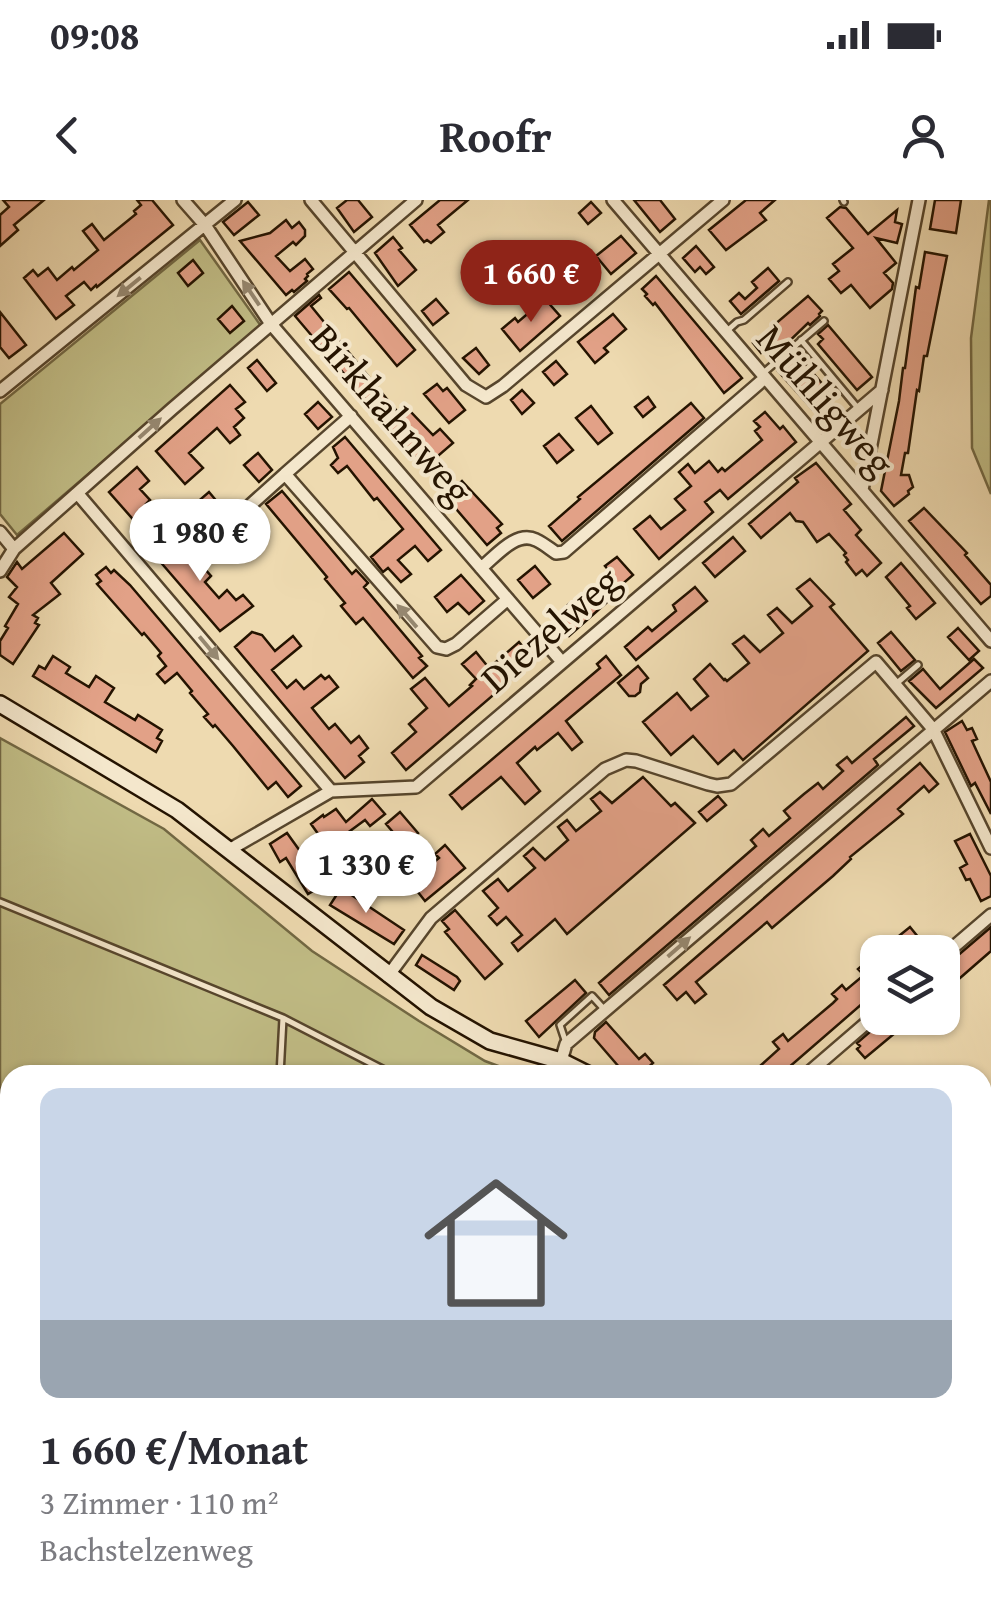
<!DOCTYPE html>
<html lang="de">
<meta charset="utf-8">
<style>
body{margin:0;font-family:"Gentium Book Plus",serif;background:#f2f2f3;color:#2b2b33;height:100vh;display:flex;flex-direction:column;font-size:38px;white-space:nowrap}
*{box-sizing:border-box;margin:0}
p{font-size:32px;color:#7c7c81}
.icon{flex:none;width:55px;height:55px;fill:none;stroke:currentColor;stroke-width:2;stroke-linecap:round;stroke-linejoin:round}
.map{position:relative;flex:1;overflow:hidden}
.drawer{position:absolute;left:0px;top:865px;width:992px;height:552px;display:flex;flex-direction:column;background:#fff;border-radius:30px 30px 0 0;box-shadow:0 2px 8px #0004}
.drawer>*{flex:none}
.controls{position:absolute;left:860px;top:735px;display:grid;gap:20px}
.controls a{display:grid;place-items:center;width:100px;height:100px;border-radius:20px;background:#fff;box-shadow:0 2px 8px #0004;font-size:50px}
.price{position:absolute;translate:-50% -85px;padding:0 22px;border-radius:35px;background:#fff;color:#222;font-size:32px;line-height:65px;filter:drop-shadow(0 2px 5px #0008)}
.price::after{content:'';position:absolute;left:50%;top:60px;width:30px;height:22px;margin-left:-15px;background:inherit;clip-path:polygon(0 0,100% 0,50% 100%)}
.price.active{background:#8f2418;color:#fff}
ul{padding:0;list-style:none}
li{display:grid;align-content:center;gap:20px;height:530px;padding:0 40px}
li+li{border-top:2px solid #e1e1e2}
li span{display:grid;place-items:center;height:310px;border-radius:20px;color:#555}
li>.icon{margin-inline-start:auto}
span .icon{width:180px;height:180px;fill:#fffc;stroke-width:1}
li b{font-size:42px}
.status{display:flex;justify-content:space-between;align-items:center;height:70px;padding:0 50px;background:#fff;direction:ltr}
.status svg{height:28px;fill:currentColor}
header{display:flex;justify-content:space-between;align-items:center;height:130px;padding:0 40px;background:#fff;font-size:45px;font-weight:700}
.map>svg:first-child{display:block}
.green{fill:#c1bd86;stroke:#726843;stroke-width:2.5}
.building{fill:#e2a187;stroke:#241300;stroke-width:2.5}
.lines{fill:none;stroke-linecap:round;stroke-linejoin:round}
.lane-casing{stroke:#56452c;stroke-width:10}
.street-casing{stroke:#56452c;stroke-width:16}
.secondary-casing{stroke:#241300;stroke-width:20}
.lane{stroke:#f4e7cc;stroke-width:5}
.street{stroke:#f4e7cc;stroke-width:11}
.secondary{stroke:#f4e7cc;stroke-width:15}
.tram{stroke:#241300;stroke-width:2.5}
.oneway{fill:#968870}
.labels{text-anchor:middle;stroke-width:8;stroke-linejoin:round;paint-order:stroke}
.street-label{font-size:40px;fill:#241300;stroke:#f4e7cc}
</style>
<div class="status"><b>09:08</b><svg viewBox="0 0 49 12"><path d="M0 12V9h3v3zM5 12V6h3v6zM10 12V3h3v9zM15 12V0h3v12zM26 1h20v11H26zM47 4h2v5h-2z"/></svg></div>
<header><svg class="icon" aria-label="back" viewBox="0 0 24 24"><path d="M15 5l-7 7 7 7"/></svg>Roofr<svg class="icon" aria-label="person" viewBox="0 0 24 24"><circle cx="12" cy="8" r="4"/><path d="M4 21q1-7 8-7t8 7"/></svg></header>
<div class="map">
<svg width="991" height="1417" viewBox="0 0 991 1417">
<rect width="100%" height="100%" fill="#eedab0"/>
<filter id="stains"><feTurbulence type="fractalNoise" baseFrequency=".002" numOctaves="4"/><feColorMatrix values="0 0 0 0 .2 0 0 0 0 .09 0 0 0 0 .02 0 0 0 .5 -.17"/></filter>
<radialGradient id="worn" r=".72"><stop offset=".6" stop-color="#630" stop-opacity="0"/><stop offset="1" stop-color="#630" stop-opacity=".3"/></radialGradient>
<path class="green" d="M989 0H991V294L972 248 971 138Z
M200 40 261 126 17 335 0 314V204Z
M0 538 164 629 312 751 419 821 485 861 522 875H10V1408H727L719 1417H0Z"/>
<path class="building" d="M3 0H44L14 25 18 30 0 46V15L9 7Z
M137 0H152L173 25 97 87 96 85 91 90 84 82 66 96 74 105 56 119 24 78 33 70 38 76 48 68 57 80 72 67 74 70 98 50 83 31 92 24 104 40 136 14 134 11 141 5Z
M347 0H358L372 17 354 32 337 8Z
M440 0H468L438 25 444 32 431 43 427 40 424 42 410 25Z
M634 0H660L675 19 660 32Z
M746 0H775L760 13 766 20 726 50 709 30Z
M935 0H961L956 33 930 29Z
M248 2 259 15 234 35 223 22Z
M591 2 601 13 588 24 579 13Z
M840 7 846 8 868 34 897 10 895 22 902 24 897 43 876 38 896 63 884 73 893 83 892 89 870 108 851 85 841 93 829 79 839 71 833 64 853 48 827 18Z
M286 20 292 28 299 22 305 30V36L296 45 293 42 276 56 290 71 305 59 313 69 307 74 308 76 305 79 307 81 294 92 292 90 286 95 240 41 270 33Z
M621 36 636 53 611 74 596 56Z
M393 37 402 48 399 50 416 70 398 86 375 53Z
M696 46 714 67 706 74 700 67 695 72 683 58Z
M925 52 947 56 927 156H924L919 191 917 190 908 253H905L901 275H909L913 287 908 291 909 294 894 306 881 291 899 201 903 168H905L916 87 919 88Z
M193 60 203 73 188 86 178 73Z
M768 68 779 81 741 114 730 101 739 93 745 99 757 88 752 82Z
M349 72 415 150 397 166 349 108 347 109 329 89Z
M656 76 742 178 724 193 655 103 653 105 645 96 647 94 642 89Z
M579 78 589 91 576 102 565 90Z
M319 95 321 98 311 106 395 209 400 214 407 208 433 235 440 229 453 243 424 268 295 116Z
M808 96 822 111 819 114 820 116 810 125 808 123 776 154 768 146 761 153 753 143Z
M436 99 448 113 433 125 422 111Z
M545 99 560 116 520 151 502 129 515 118 518 122Z
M232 106 244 121 230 133 218 119Z
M0 112 26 145 9 158 0 147Z
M613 114 626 129 604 148 608 152 595 163 578 142Z
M828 125 872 177 857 190 818 144 823 139 818 134Z
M476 148 489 165 479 174 463 158Z
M796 153 830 193 812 209 778 171Z
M257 160 276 183 267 191 248 168Z
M556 161 567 174 554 185 543 172Z
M437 184 443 191 447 188 465 210 449 223 424 194Z
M230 185 245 202 236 209 244 218 234 227 240 235 230 243 217 228 189 253 203 268 185 284 156 251Z
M522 190 534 203 522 214 511 200Z
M648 197 655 207 643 217 635 207Z
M318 202 332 217 318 229 305 214Z
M691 203 704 218 562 341 549 326 580 299 578 297Z
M591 206 612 233 598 244 576 218Z
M765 212 780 229 783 226 796 242 728 299 720 290 705 302 713 312 659 359 634 329 650 316 661 329 685 310 675 299 691 286 679 272 688 264 695 273 709 261 718 272 722 268 725 271 762 240 755 231 760 227 754 221Z
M559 234 573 250 557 263 544 246Z
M345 237 441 350 428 361 415 346 398 360 411 374 401 382 388 368 383 372 371 357 403 329 377 298 374 300 347 266 338 273 331 265 338 258 333 247Z
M258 253 272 270 259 282 244 265Z
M816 263 851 304 844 310 861 330 856 335 881 363 867 376 862 370 856 375 846 362 848 360 844 355 846 353 829 334 817 342 803 322 796 321 790 313 761 338 749 324 798 282 795 278Z
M137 267 149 281 140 289 150 300 146 304 153 311 147 316 155 325 145 333 109 292Z
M462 281 502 324 497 328 501 333 487 345 445 296Z
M282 291 352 374 356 370 368 383 364 387 422 456 419 458 427 466 413 478 363 418 356 424 341 406 345 403 325 379 327 377 266 304Z
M209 292 224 310 211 322 195 304Z
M924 308 967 353 965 355 991 385V396L981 404 909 321Z
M64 333 83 354 51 383 60 394 33 415 38 418 35 423 39 425 13 464 0 455V441L8 428 5 426 18 404 9 397 17 387 7 377 17 362 22 369Z
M176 336 211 376 205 382 219 398 227 390 236 400 243 395 253 406 220 431 151 351 163 341 166 344Z
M733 337 745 351 715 377 703 363Z
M617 357 633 375 612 393 614 396 569 436 553 418 570 403 573 406 611 373 605 366Z
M901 363 935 403 916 419 907 408 910 406 886 377Z
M535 366 550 384 533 398 518 380Z
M106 367 111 373 114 370 130 385 301 586 288 597 276 582 268 589 233 546 215 525 213 527 204 517 208 514 190 493 192 491 177 473 165 483 157 474 166 466 158 456 161 453 144 433 142 435 97 384 101 381 96 375Z
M461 375 484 401 469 414 458 403 447 412 435 397Z
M810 379 834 404 830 407 868 451 743 560 734 550 718 564 693 536 671 555 643 522 677 493 691 510 708 496 694 479 710 464 724 480 725 479 727 481 749 463 733 444 744 436 760 452 783 433 768 415 777 408 792 423 812 406 797 389Z
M695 387 707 401 636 460 625 447 648 427 652 431 676 411 673 405Z
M958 428 979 451 969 460 948 437Z
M252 432 262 435 275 451 293 436 301 446 272 470 287 488 296 480 304 489 321 475 325 479 329 476 338 487 312 508 329 529 335 524 351 543 359 536 368 548 359 556 364 562 345 578 235 447Z
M891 432 915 460 901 471 878 443Z
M519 442 534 460 406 570 392 553 416 532 409 524 427 508 411 489 425 478 449 506 472 486 470 485 476 479 462 464 476 452 489 468Z
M53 456 70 467 66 473 89 487 96 476 114 488 105 502 135 520 138 515 162 530 157 538 162 541 156 552 33 476 39 466 45 469Z
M606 456 621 475 566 521 582 542 572 550 558 533 537 550 535 547 517 563 540 591 525 604 501 577 462 609 450 595 600 468 597 464Z
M974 459 983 468 936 508 909 481 923 469 940 489Z
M638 466 648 478 641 484 640 492 635 496H629L618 483Z
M906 517 914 526 874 559 878 565 609 795 599 783 756 646 751 640 763 629 769 636 790 618 784 611 804 594 818 583 823 589 843 571 837 565 847 557 852 563Z
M962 521 967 530 972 528 977 539 972 541 991 582V614L975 583 971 586 945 532Z
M920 563 938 584 929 592 924 586 898 609 903 614 850 657 851 659 833 676 772 728 767 722 696 782 706 794 695 803 686 792 677 800 664 785Z
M643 577 671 606 675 603 695 623 567 734 555 719 518 751 512 743 522 735 506 717 497 725 489 716 498 708 483 691 498 679 508 691 535 668 524 656 533 648 545 660 568 640 558 627 567 620 576 631 601 611 591 599 600 592 612 603Z
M718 596 726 605 707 621 699 612Z
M372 599 385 614 370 626 365 620 316 656 330 681 308 694 286 658 280 662 270 644 287 633 300 651 321 638 311 624 323 615 324 617 336 609 346 622Z
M400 612 418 633 404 645 386 624Z
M970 634 991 676V696L981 701 970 679 966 680 960 668 967 664 955 641Z
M445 645 465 668 425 701 410 682 439 658 435 654Z
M341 688 404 730 394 744 330 705Z
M455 710 502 764 485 779 445 732 449 729 442 721Z
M910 727 927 748 921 752H896L889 744Z
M991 727V751L952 785 942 774V766L948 764Z
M878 752V790L780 875H750L779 849 773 842 783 834 788 841 833 803 837 799 832 794 842 785 846 790 864 775 858 769Z
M422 755 457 777 460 781 454 790 416 765Z
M575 780 586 793 539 837 526 821Z
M886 818H913L865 858 857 849 860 846 857 843Z
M606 822 639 859 645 854 653 863 640 875H626L594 838 595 832Z"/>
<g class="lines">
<g class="lane-casing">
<path id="lane" d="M843 0 844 2
M728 130 737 122 744 120 788 82
M801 140 857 207
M762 174 824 121
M897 483 918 465
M0 702 283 818 280 875
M283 818 394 875
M566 843 560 825 592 796 603 808
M0 950 10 954
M57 1417 62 1408
M635 1417 644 1408"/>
</g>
<g class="street-casing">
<path id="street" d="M183 0 205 25 271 124 562 462
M311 0 466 185 486 197 503 186 723 0
M613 0 991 441
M0 191 235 0
M351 216 285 274 437 447 446 449 456 444 508 399
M862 290 919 0
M78 294 331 591
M235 319 285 274
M0 332 14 349
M481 368C495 357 516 330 536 340 543 343 550 349 556 353L564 352 765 178
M0 371 14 349 172 209 416 0
M229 650 331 591 416 587 882 190
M942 757 991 715
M388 776 431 718 605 569 626 560 636 561 708 584 717 586 731 584 876 462 933 529 991 648
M561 861 566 844 991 481
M806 875 878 813
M982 930 991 922"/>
</g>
<g class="secondary-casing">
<path id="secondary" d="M0 504 177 610 431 807 490 841 561 861 589 875
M982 1176 991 1173
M982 1199 991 1192
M945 1408 951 1417
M758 1417 766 1408"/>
</g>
<use href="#lane" class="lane"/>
<use href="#street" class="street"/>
<use href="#secondary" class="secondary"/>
<path class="tram" d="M982 1186 991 1178
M754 1417 762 1408"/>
</g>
<defs><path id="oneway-solid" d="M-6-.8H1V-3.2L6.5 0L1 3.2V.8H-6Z" transform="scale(2.5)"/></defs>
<g class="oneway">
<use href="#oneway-solid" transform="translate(129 87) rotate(141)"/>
<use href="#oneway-solid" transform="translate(251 93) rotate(-124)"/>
<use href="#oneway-solid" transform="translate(150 228) rotate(-42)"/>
<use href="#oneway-solid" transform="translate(407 416) rotate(-131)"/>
<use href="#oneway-solid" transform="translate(209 448) rotate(50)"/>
<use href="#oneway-solid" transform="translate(679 747) rotate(-41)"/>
</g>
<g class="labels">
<g class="street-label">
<text transform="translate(826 200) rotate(49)" y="14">Mühligweg</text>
<text transform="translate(392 214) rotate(49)" y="14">Birkhahnweg</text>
<text transform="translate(550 429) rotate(-41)" y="14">Diezelweg</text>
</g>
</g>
<rect width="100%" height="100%" filter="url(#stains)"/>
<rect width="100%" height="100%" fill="url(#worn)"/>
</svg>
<div class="controls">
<a><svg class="icon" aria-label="layers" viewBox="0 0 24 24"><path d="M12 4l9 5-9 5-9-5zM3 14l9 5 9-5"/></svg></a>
</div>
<b class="price active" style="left:531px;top:125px">1 660 €</b>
<b class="price" style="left:200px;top:384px">1 980 €</b>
<b class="price" style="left:366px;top:716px">1 330 €</b>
<section class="drawer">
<ul>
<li><span style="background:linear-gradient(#c9d6e8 75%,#9aa5b1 0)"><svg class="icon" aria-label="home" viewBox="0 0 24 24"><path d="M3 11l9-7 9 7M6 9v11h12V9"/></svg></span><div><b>1 660 €/Monat</b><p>3 Zimmer · 110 m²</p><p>Bachstelzenweg</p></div></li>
</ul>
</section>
</div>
